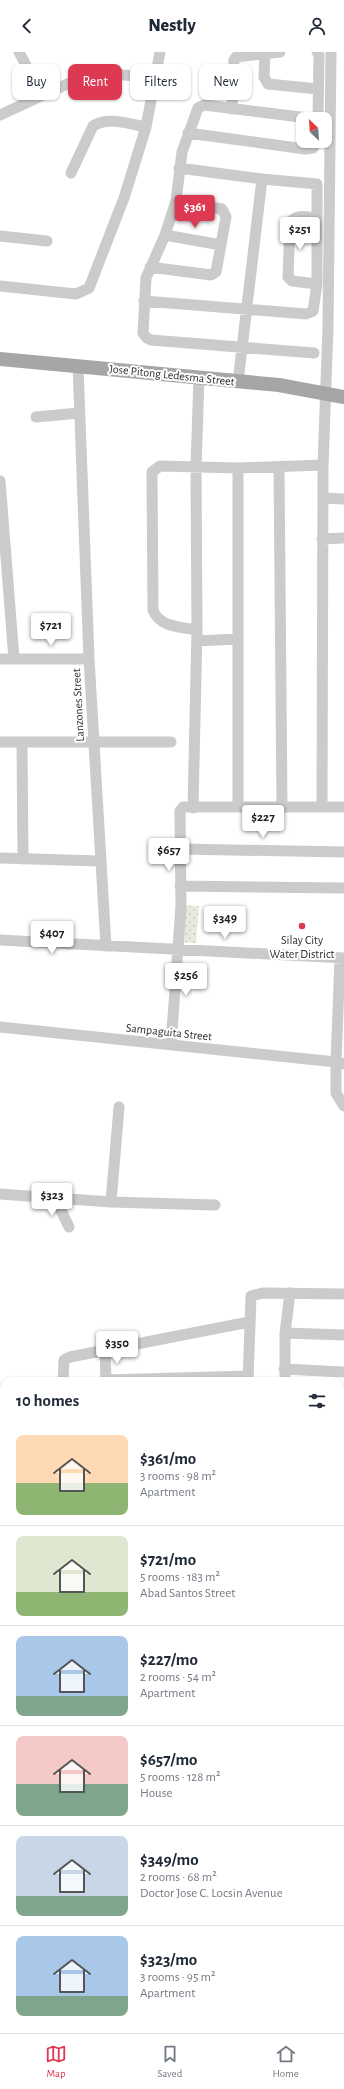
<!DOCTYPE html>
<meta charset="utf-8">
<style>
body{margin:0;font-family:"Alegreya Sans",sans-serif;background:#f6f6f7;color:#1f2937;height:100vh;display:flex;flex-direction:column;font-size:15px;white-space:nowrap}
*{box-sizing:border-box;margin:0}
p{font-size:13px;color:#747a83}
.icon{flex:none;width:22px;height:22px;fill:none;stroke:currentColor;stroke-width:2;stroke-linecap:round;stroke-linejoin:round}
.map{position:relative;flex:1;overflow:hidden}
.details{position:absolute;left:0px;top:1325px;width:344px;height:656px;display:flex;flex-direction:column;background:#fff;border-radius:12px 12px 0 0;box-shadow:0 1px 3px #0004}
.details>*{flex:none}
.banner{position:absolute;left:12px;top:12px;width:320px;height:36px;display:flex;gap:8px}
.needle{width:26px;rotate:335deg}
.controls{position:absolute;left:296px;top:60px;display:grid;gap:8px}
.controls a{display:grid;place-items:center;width:36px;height:36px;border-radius:8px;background:#fff;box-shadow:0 1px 3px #0004;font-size:20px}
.price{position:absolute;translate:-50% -34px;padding:0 9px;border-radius:4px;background:#fff;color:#222;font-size:13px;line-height:26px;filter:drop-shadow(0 1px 2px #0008)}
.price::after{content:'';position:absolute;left:50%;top:24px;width:12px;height:9px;margin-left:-6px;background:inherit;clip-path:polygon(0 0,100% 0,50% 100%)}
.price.current{background:#dd3953;color:#fff}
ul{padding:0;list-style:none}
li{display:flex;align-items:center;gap:12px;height:100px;padding:0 16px}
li+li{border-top:1px solid #e0e1e3}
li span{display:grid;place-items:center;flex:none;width:112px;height:80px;border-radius:8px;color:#555}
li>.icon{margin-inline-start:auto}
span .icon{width:48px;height:48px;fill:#fffc;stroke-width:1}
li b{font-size:17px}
h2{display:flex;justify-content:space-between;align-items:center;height:48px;padding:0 16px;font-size:17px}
.chip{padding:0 14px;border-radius:8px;background:#fff;box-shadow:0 1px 3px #0004;font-size:14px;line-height:36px}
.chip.current{background:#dd3953;color:#fff}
header{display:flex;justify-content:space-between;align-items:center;height:52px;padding:0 16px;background:#fff;font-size:18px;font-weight:800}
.menu{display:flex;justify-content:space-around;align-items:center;height:56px;border-top:1px solid #e0e1e3;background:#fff;font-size:11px;color:#747a83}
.menu a{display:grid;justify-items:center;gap:2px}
.menu .current{color:#dd3953}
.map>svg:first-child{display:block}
.grass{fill:url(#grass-tufts)}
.park{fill:url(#park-dots)}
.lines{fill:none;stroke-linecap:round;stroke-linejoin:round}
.minor{stroke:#cbcbcb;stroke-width:11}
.major{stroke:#a6a6a6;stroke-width:14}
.poi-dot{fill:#dd3953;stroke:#fff;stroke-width:1.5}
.labels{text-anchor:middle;stroke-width:4;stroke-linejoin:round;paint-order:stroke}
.street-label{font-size:12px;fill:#2e2e2e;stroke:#fff}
.poi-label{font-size:12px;fill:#2e2e2e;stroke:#fff}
</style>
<header><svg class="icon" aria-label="back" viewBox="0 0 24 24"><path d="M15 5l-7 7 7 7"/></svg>Nestly<svg class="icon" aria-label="person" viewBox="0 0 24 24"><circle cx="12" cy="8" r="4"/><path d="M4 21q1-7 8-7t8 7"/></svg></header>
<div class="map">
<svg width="344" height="1981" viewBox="0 0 344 1981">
<defs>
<pattern id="grass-tufts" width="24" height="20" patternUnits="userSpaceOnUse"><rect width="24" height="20" fill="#e6ebdd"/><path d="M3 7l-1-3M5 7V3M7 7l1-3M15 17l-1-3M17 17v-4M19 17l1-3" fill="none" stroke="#c6cabe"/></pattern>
<pattern id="park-dots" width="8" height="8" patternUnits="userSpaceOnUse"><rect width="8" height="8" fill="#e6ebdd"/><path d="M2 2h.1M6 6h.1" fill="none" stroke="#c6cabe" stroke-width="1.8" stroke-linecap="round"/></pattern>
</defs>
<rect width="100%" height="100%" fill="#fff"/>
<path class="grass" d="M0 1927H4V1977H84V1981H0Z"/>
<path class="park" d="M183 853 199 854 196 891 180 890Z"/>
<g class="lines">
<path class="minor" d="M19 0 42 44
M317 0 319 3 318 67
M265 1 264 25 268 32 318 37
M232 57 234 8 236 5 280 0
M0 63 91 21 155 25
M188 81 305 97 313 96 317 89
M71 121 93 74C107 64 130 72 146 75
M165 183 221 193
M0 184 47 189
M150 215 211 223 216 220 226 165 222 157 176 149
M317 232 292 229 288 225 290 172C295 161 307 165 317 166
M0 234 76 242 89 236 124 146 146 75 160 0
M144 249 306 262 313 259 317 232V132L262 127 179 116
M314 301 151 288 147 286 143 281 146 226 165 183 176 149 182 100 198 56 204 53 316 67
M78 314 89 607 106 894
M238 330 262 127
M36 365 79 361
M279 415 282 756
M0 429 14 607
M323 446 344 447
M322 487 344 486
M197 578C181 575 159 575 153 558L152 420 160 414 238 416 323 413
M197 589 238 587
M0 607H89
M0 690H171
M22 690 23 807
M322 754 323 413 328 276 331 0
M238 755V416
M193 756 197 578 196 415 199 326
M181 797 344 800
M0 806 99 809
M180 834 344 836
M0 888 344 906
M340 906 336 1010 344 1012
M0 975 336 1010V1041L344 1054
M171 993 181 854 180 759 183 755H344
M0 1142 111 1150 215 1153
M55 1146 69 1175
M111 1150 119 1055
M285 1281 290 1241
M105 1297 106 1329
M284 1317 344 1320
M106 1328 248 1324
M63 1329 64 1308 70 1305 249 1270
M248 1329 251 1244 263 1241 344 1242
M285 1329V1281L344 1283
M340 1356H344
M0 1842H4
M340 1858H344
M0 1888H4
M340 1899H344
M0 1925H4
M340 1956H344
M87 1977 88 1981
M183 1977V1981
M217 1977V1981
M255 1977V1981"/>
<path class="major" d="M0 307 279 333 344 345"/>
</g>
<circle class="poi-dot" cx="302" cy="874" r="4"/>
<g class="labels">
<g class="street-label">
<text transform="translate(172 323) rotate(6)" y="4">Jose Pitong Ledesma Street</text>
<text transform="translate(78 653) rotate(-93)" y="4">Lanzones Street</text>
<text transform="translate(169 980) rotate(6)" y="4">Sampaguita Street</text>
</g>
<g class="poi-label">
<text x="302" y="892">Silay City<tspan x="302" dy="14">Water District</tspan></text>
</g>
</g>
</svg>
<div class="controls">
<a><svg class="needle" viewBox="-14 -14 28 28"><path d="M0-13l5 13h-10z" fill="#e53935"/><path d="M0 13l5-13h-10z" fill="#747a83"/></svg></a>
</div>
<b class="price current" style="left:195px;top:177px">$361</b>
<b class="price" style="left:300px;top:199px">$251</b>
<b class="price" style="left:51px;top:595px">$721</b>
<b class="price" style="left:263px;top:787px">$227</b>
<b class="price" style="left:169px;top:820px">$657</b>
<b class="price" style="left:225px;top:888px">$349</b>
<b class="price" style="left:52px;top:903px">$407</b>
<b class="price" style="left:186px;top:945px">$256</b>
<b class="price" style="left:52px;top:1165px">$323</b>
<b class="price" style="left:117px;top:1313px">$350</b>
<div class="banner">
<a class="chip">Buy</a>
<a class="chip current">Rent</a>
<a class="chip">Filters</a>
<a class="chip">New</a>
</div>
<section class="details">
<h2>10 homes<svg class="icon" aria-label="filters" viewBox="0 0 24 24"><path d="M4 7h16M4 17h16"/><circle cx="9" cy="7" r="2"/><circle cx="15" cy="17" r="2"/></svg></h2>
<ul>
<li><span style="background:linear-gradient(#ffd9b3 60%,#8fb573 0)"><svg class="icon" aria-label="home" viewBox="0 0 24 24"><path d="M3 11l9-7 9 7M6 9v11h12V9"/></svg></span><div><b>$361/mo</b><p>3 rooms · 98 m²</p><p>Apartment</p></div></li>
<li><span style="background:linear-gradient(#dfe7d0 70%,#8fb573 0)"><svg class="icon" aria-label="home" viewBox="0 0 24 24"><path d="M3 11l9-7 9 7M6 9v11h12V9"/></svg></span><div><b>$721/mo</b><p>5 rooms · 183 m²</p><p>Abad Santos Street</p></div></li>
<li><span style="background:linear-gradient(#a9c7e8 75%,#7fa58c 0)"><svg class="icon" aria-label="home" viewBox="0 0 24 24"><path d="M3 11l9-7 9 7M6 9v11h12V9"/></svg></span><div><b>$227/mo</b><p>2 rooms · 54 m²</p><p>Apartment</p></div></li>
<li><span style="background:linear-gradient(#f6c9c9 60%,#7fa58c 0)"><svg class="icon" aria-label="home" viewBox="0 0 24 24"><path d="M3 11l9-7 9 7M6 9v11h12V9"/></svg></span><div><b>$657/mo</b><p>5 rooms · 128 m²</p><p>House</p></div></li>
<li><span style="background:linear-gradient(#c9d6e8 75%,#7fa58c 0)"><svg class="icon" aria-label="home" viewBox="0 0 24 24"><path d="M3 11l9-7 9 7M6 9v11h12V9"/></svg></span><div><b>$349/mo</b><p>2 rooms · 68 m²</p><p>Doctor Jose C. Locsin Avenue</p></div></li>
<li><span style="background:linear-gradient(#a9c7e8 75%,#7fa58c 0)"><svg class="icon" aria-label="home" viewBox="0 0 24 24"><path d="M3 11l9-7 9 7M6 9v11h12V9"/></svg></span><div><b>$323/mo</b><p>3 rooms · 95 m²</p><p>Apartment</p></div></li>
</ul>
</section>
</div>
<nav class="menu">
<a class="current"><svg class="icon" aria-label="map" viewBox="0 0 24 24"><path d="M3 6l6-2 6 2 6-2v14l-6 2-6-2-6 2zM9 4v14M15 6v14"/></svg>Map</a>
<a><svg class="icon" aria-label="saved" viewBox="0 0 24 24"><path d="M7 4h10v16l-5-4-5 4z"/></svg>Saved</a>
<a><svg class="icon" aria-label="home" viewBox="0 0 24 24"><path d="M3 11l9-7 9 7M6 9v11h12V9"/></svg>Home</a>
</nav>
